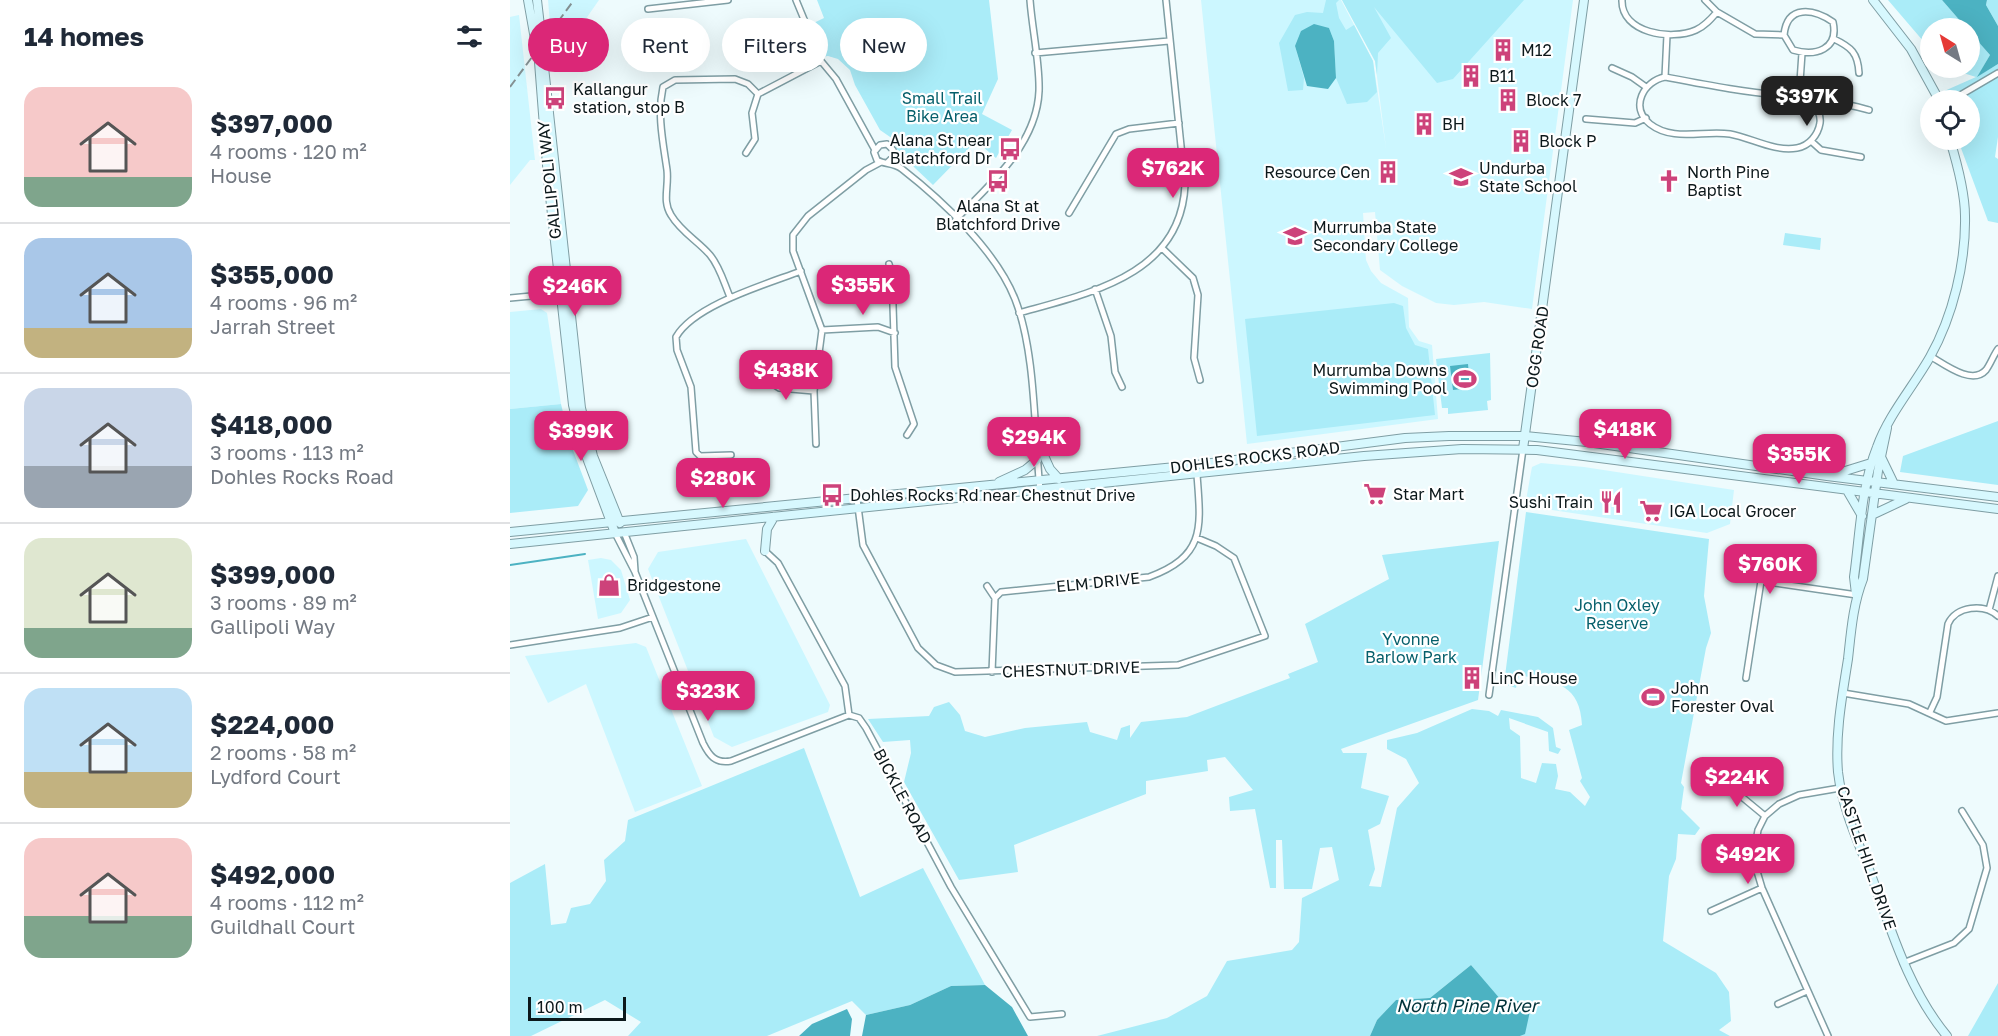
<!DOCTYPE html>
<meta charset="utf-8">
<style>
body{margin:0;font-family:"Golos Text",sans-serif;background:#f2f2f3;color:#1f2937;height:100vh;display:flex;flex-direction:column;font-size:22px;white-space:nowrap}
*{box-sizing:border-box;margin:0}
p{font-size:20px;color:#747a83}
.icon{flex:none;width:33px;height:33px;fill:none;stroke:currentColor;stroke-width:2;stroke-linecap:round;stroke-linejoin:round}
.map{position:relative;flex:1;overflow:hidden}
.sheet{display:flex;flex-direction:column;background:#fff;width:510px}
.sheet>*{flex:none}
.banner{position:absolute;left:18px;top:18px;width:570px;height:54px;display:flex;gap:12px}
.needle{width:39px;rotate:323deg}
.buttons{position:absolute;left:1410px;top:18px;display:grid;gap:12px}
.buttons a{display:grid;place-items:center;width:60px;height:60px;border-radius:50%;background:#fff;box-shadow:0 6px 24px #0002;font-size:30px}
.scale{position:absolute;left:18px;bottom:15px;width:98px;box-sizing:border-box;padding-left:6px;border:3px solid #0c181b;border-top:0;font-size:16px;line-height:21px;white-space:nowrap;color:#0c181b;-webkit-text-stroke:4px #fff;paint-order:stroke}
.price{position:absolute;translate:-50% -51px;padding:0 14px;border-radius:12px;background:#db2777;color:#fff;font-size:20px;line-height:39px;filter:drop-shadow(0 2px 3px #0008)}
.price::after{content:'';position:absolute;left:50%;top:36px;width:18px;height:14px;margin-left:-9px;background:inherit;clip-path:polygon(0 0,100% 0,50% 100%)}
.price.active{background:#222;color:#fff}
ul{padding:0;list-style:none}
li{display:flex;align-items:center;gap:18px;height:150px;padding:0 24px}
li+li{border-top:2px solid #e0e1e3}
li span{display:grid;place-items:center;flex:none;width:168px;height:120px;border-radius:18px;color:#555}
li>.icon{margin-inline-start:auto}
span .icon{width:72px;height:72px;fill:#fffc;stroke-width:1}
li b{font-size:26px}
h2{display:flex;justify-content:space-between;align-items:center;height:72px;padding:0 24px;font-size:26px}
.tag{padding:0 21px;border-radius:27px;background:#fff;box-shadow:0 6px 24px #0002;font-size:21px;line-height:54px}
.tag.active{background:#db2777;color:#fff}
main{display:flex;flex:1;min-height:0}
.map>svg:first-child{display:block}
.built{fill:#ccf7ff}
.green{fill:#aaecf8}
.water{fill:#4cb2c2}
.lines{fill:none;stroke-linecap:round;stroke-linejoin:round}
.stream{stroke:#4cb2c2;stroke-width:2}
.street-casing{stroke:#7f9ea4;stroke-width:8}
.secondary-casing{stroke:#7f9ea4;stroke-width:10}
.street{stroke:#fff;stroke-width:5}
.secondary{stroke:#d7f8fe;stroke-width:8}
.rail{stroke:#849193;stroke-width:2;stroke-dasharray:9 4.5;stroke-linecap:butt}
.labels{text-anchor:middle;stroke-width:4.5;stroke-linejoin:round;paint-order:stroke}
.poi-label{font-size:16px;fill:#0c181b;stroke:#fff;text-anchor:start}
.park-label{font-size:16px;fill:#055f6b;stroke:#fff}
.street-label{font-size:16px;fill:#0c181b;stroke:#fff}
.water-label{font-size:18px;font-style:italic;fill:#003239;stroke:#fff}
</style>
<main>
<section class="sheet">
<h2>14 homes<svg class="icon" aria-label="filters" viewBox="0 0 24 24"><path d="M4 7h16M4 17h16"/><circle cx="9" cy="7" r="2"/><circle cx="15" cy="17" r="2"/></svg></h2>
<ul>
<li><span style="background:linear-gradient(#f6c9c9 75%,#7fa58c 0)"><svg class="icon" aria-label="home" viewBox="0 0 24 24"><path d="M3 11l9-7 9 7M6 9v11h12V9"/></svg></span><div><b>$397,000</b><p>4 rooms · 120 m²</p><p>House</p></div></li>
<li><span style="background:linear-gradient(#a9c7e8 75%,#c2b280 0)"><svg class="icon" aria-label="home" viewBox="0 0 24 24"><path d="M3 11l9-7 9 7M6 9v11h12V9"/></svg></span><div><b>$355,000</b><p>4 rooms · 96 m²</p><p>Jarrah Street</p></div></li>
<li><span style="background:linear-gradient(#c9d6e8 65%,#9aa5b1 0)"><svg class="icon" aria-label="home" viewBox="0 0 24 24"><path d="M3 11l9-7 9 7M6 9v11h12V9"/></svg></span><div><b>$418,000</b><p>3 rooms · 113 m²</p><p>Dohles Rocks Road</p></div></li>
<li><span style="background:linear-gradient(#dfe7d0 75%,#7fa58c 0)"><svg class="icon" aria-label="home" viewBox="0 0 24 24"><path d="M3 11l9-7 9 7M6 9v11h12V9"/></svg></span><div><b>$399,000</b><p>3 rooms · 89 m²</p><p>Gallipoli Way</p></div></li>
<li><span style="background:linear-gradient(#bfe0f5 70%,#c2b280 0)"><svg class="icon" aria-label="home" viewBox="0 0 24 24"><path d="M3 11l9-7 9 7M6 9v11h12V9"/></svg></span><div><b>$224,000</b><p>2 rooms · 58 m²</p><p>Lydford Court</p></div></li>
<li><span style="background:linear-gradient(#f6c9c9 65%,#7fa58c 0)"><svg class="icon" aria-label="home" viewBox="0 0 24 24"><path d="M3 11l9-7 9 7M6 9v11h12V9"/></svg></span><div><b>$492,000</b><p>4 rooms · 112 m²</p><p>Guildhall Court</p></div></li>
</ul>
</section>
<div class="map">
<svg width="1488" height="1036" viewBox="0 0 1488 1036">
<rect width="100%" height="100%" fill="#eefbfd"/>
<path class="built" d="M38 0H89L59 43 52 44 45 38 40 24Z
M691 0H831L863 61 876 148 865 61 832 0H1063L1022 309 974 302 944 305 926 303 892 286 870 270 865 212 853 213 856 260 861 271 871 283 898 298 899 327 909 341 922 345 928 419 737 444Z
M9 15 25 160H20L0 185V17Z
M31 309 37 313 51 404 0 409V312Z
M1031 463 1074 467 1224 490 1220 524 1197 533 1015 506 1021 472 1022 467Z
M236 539 320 705 318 712 222 747 204 737 138 569 148 552Z
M91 558 101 560 111 570 120 600 111 613 88 619 78 560Z
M126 643 136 647 192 786 125 812 76 684 38 703 15 656Z"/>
<path class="green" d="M307 0H479L488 79 472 114 502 130 486 158 466 141 423 185 388 152 383 139 370 130 345 85 340 70 328 59 318 56 304 58 289 30 314 18Z
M816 0H829L826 3 829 18 836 30 844 25 863 61 867 92 857 102 837 104 826 78 824 41 819 28 785 46 794 78 793 90 778 91 769 43 785 15 797 12 813 13Z
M832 0H1014L943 79 927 83 864 7 881 38 868 53 867 75 865 61Z
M1378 0H1432L1457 28H1420V49Z
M1477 0H1488V26L1476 5Z
M1460 31 1480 55 1468 76 1488 64V137L1485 157 1488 159V223L1478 221 1448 140H1460V100H1434L1432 92 1466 77 1437 68H1460Z
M1275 233 1311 238 1310 250 1273 245Z
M884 303 893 306 896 328 905 345 918 349 925 415 747 436 735 319Z
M980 353 981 400 977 401 978 410 938 414V408H932L926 359Z
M51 404 61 445 78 490 68 506 0 513V409Z
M1488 421V485L1390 472 1393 456Z
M1016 512 1199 539 1194 596 1201 633 1196 648 1171 783 1174 787 1171 809 1190 828 1185 835 1168 834 1166 859 1159 876 1153 941 1206 973 1219 992 1221 1021 1209 1030 1220 1036H1010L1015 1033 961 965 920 998 886 1000 867 1020 860 1036H587L657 1018 697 996 717 961 782 950 789 942 792 898 829 880 822 847 810 848 802 889H774L772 840H766V888H760L745 809 720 811 719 797 743 790 715 757 697 760 698 771 636 781V794L504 845 508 872 449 880 394 782 401 753 400 740 373 742 358 719 419 716 424 707 439 702 450 715 455 731 475 737 515 728 577 722 580 732 607 740 611 728 620 725V738L631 722 677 717 780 678 778 674 808 662 795 624 879 579 872 555 989 541 968 700 831 749 833 753H857L851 788 879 796 870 824 858 830 865 869 859 886 871 887 887 808 909 783 896 759 877 749V740L907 733 962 709 979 711 988 716 991 710 1028 717 1043 728 1046 747 1051 749 1048 754 1039 751 1038 732 999 718 1000 729 1010 736 1011 778 1026 783 1032 763 1046 764 1048 776 1045 789 1060 792 1075 806 1080 797 1070 781 1072 778 1059 730 1072 725C1070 683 1045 682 1009 675L1006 688 994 684Z
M294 748 350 897 413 868 475 985 441 986 400 1005 356 1015 342 1001 257 1036H118L131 1022 95 1000 21 1036H0V883L35 864 41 925 56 923 61 908 80 904 96 881 94 860 115 841 118 820Z
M1488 983V1036H1458Z"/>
<path class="water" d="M1432 0H1477L1476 5 1488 26V64L1467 77 1480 55Z
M804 24 819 28 824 41 826 78 818 89 797 86 785 46 791 31Z
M958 364 960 388 943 390 940 366Z
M961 965 991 1000 1022 1002 1015 1034 1010 1036H860L867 1020 886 1000 920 998Z
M475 985 502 1007 518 1036H352L356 1015 400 1005 441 986Z
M337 1009 342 1019 340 1036H289L302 1024Z"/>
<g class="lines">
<path class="stream" d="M0 565 75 554"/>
<g class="street-casing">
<path id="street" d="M286 0 298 29
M1112 0C1111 33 1161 41 1186 30 1195 26 1201 19 1207 12L1195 0
M138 9 218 0
M1207 12 1245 34 1274 35C1277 4 1304 9 1323 22 1329 49 1306 57 1283 50L1274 35
M1324 39C1341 47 1348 53 1349 73
M525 53 659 41
M1102 68 1122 77 1136 87
M1155 77C1134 81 1119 107 1140 124 1163 142 1194 130 1220 134 1242 138 1264 152 1287 148 1299 146 1308 135 1310 123 1312 107 1295 97 1281 96 1238 93 1197 85 1155 77L1157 35
M1289 96 1292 53
M1442 100 1488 73
M1305 107C1324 100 1340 105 1359 110
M1076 119 1125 123 1136 118
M1301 141 1311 150 1351 157
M236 153 245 139 242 113 248 94 311 61 326 79 365 150
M378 162 383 157V150L377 144 370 145 364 152 367 160C375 165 383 162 392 169 433 201 486 251 505 299 526 353 524 431 530 490
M559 213 606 134 619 129 669 123
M446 219C480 185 527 144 529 91 530 64 522 28 520 0
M653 249 683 278 688 295 684 358 690 380
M379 264 382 275 385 367 404 424 397 435
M585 289 601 336 605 372 612 387
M220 297C214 283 210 267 200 255 188 241 171 232 161 215 152 201 159 187 157 170 153 142 147 115 153 87L165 80 225 79 238 84 248 94
M0 298 53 293
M509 313C580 293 671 275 675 185L656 0
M312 330 368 327 385 333
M1420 356C1434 364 1462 386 1476 370 1481 363 1483 356 1488 349
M257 380 269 388 304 391
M306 444 304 391 312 330 283 251V235L298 216 356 170 371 162
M221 455 190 456 186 452 181 387 167 350 166 337C184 305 257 284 291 271
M347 499 353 545 408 648 426 665 445 672 668 665 755 636 724 558 706 546 687 538
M114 532 124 557 125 571
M105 533 125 572 193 743C199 755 205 764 221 761L339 715
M255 551 268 563 335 686 339 715
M477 586 485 598
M1479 610 1488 576
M0 645 110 628 143 617
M482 672 485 598 491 592 639 577C696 556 691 527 687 475
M1236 678 1251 581 1347 595
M1333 693 1399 704 1436 721 1488 713
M979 695 1013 449
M1420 712 1427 697 1438 624C1446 606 1474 603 1488 616
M339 715 349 718 356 728 441 887 520 1017 552 1014
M1220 780 1232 797 1255 816
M1201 911 1252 888
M1393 963 1444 943 1459 929 1477 868 1473 845 1452 811
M1268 1004 1297 991
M1318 1036 1252 888 1243 858 1248 830 1255 816 1269 804 1289 795 1330 788"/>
</g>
<g class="secondary-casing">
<path id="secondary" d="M18 0 29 62 38 178 63 405 74 450 105 533
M27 0 32 43
M1363 0 1401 49 1429 100
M34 67 71 408 83 456 110 523
M1377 428 1368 471 1353 579C1343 604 1341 632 1338 659 1332 697 1325 734 1328 772 1332 807 1347 840 1360 872 1381 929 1398 989 1437 1036
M526 438 540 469 549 479
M1013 449 1074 0
M1371 457 1384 484
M1319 476 1361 463
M489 482 515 470 527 460
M1338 492 1352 516
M1362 515 1396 499
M0 532 686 465 895 438 939 436H1015L1077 442 1317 476 1488 497
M0 544 854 456 952 449 1027 450 1488 509
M255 551 257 529 264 517
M1346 594 1344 577C1350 534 1351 487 1367 447 1379 414 1403 387 1420 357 1443 316 1456 262 1455 216 1455 191 1447 163 1440 140"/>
</g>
<use href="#street" class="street"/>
<use href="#secondary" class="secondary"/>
<path class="rail" d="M0 87 64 0"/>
</g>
<defs>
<g id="building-bare" transform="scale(1.8)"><path d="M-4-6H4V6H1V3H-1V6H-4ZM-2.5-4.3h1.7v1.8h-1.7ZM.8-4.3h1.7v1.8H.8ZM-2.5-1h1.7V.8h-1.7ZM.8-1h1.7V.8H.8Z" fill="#cd427a" stroke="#fff" stroke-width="2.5" paint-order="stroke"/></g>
<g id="bus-bare" transform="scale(1.8)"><path d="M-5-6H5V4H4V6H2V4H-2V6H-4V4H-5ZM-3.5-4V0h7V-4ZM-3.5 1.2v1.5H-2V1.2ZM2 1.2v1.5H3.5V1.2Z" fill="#cd427a" stroke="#fff" stroke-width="2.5" paint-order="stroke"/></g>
<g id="school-bare" transform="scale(1.8)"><path d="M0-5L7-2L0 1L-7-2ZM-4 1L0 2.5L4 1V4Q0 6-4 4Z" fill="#cd427a" stroke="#fff" stroke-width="2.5" paint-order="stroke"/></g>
<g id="church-bare" transform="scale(1.8)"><path d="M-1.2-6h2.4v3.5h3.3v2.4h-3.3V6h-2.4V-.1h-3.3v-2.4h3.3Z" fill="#cd427a" stroke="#fff" stroke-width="2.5" paint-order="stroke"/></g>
<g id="stadium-bare" transform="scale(1.8)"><path d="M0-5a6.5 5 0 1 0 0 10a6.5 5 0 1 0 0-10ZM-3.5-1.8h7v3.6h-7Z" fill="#cd427a" stroke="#fff" stroke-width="2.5" paint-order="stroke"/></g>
<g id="supermarket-bare" transform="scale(1.8)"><path d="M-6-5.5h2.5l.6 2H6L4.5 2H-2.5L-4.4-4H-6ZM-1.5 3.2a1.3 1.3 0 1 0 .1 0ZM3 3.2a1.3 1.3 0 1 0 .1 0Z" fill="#cd427a" stroke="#fff" stroke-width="2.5" paint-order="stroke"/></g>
<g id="restaurant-bare" transform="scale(1.8)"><path d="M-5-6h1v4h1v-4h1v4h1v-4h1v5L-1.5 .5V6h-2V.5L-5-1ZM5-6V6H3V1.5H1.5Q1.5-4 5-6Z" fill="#cd427a" stroke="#fff" stroke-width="2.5" paint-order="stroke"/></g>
<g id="shop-bare" transform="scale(1.8)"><path d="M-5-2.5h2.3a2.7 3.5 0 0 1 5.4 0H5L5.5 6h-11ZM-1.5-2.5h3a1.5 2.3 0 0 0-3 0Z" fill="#cd427a" stroke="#fff" stroke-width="2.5" paint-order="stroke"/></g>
</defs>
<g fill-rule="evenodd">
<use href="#building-bare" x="993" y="50"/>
<use href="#building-bare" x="961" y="76"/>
<use href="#bus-bare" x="45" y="98"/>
<use href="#building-bare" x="998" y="100"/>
<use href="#building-bare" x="914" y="124"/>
<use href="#building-bare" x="1011" y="141"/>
<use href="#bus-bare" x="500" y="149"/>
<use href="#building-bare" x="878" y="172"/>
<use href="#school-bare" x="951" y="177"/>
<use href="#bus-bare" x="488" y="181"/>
<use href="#church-bare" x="1159" y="181"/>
<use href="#school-bare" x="785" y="236"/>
<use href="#stadium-bare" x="955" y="379"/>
<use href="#supermarket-bare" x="865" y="494"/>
<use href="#bus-bare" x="322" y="495"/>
<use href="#restaurant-bare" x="1101" y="502"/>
<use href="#supermarket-bare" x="1141" y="511"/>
<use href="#shop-bare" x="99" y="585"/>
<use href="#building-bare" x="962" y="678"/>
<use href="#stadium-bare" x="1143" y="697"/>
</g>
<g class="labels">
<g class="poi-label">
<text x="1011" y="56">M12</text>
<text x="979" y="82">B11</text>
<text x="63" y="95">Kallangur<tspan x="63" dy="18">station, stop B</tspan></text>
<text x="1016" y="106">Block 7</text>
<text x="932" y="130">BH</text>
<text x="482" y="146" text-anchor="end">Alana St near<tspan x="482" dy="18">Blatchford Dr</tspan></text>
<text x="1029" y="147">Block P</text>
<text x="969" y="174">Undurba<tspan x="969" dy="18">State School</tspan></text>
<text x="860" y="178" text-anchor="end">Resource Cen</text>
<text x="1177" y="178">North Pine<tspan x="1177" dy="18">Baptist</tspan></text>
<text x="488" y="212" text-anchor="middle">Alana St at<tspan x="488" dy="18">Blatchford Drive</tspan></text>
<text x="803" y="233">Murrumba State<tspan x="803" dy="18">Secondary College</tspan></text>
<text x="937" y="376" text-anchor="end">Murrumba Downs<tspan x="937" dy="18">Swimming Pool</tspan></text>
<text x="883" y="500">Star Mart</text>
<text x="340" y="501">Dohles Rocks Rd near Chestnut Drive</text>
<text x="1083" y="508" text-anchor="end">Sushi Train</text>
<text x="1159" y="517">IGA Local Grocer</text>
<text x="117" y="591">Bridgestone</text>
<text x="980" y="684">LinC House</text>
<text x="1161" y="694">John<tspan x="1161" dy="18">Forester Oval</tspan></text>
</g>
<g class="park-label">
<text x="432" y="104">Small Trail<tspan x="432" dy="18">Bike Area</tspan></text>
<text x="1107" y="611">John Oxley<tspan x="1107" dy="18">Reserve</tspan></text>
<text x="901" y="645">Yvonne<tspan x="901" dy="18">Barlow Park</tspan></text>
</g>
<g class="street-label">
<text transform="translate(39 180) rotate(-96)" y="6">GALLIPOLI WAY</text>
<text transform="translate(1027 347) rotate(-82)" y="6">OGG ROAD</text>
<text transform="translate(745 457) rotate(-7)" y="6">DOHLES ROCKS ROAD</text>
<text transform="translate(588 582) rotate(-6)" y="6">ELM DRIVE</text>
<text transform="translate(561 669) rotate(-2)" y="6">CHESTNUT DRIVE</text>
<text transform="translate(393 796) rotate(62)" y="6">BICKLE ROAD</text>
<text transform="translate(1357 858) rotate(71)" y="6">CASTLE HILL DRIVE</text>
</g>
<g class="water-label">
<text x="957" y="1012">North Pine River</text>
</g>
</g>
</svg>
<div class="buttons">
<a><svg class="needle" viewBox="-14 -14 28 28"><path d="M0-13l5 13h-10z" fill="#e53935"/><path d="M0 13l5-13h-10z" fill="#747a83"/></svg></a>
<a><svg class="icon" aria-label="locate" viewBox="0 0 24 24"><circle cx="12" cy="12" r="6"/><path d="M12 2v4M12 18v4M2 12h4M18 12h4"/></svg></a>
</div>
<div class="scale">100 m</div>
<b class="price active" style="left:1297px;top:127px">$397K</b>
<b class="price" style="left:663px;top:199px">$762K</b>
<b class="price" style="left:353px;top:316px">$355K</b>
<b class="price" style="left:65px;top:317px">$246K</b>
<b class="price" style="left:276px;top:401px">$438K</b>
<b class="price" style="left:1115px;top:460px">$418K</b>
<b class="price" style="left:71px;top:462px">$399K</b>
<b class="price" style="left:524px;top:468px">$294K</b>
<b class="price" style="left:1289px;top:485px">$355K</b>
<b class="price" style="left:213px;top:509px">$280K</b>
<b class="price" style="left:1260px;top:595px">$760K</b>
<b class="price" style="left:198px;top:722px">$323K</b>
<b class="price" style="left:1227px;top:808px">$224K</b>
<b class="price" style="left:1238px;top:885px">$492K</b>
<div class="banner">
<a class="tag active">Buy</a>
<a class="tag">Rent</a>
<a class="tag">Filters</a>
<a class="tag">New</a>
</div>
</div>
</main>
